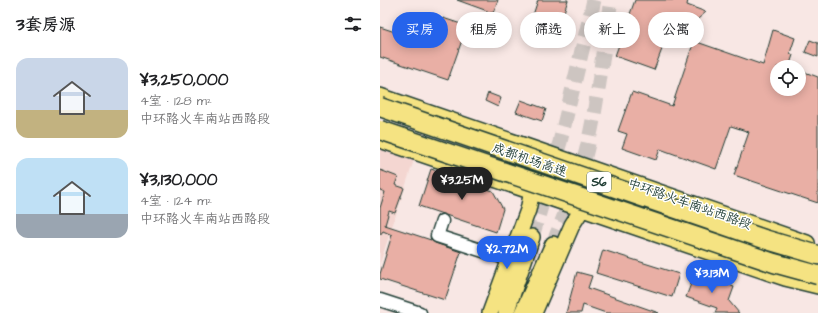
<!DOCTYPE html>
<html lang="zh">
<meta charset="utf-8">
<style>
body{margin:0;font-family:"Architects Daughter","LXGW WenKai TC",sans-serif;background:#f2f2f2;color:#202124;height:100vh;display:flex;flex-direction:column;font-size:15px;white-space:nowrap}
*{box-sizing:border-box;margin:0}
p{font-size:13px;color:#757577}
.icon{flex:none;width:22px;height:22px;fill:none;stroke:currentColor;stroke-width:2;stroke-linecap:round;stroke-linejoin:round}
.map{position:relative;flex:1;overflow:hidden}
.details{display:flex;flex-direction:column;background:#fff;width:380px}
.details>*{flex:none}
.hud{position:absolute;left:12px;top:12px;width:366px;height:36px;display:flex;gap:8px}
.buttons{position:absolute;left:390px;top:60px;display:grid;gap:8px}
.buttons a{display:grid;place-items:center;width:36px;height:36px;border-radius:50%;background:#fff;box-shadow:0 2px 10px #0003;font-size:20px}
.price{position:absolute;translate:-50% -34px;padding:0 9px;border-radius:14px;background:#2563eb;color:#fff;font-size:13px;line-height:26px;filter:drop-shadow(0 1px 2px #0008)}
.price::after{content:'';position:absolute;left:50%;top:24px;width:12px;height:9px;margin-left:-6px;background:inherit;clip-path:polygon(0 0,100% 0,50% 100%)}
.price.current{background:#222;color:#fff}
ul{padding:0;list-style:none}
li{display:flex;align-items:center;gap:12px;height:100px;padding:0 16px}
li span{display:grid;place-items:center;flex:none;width:112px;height:80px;border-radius:12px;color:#555}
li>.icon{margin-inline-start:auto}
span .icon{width:48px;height:48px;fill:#fffc;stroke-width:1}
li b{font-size:17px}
h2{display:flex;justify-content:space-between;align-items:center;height:48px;padding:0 16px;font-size:17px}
.tag{padding:0 14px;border-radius:18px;background:#fff;box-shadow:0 2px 10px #0003;font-size:14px;line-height:36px}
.tag.current{background:#2563eb;color:#fff}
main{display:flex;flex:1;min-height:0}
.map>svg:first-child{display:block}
.built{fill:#f4d6d1}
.building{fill:#e9afa5;stroke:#1f3d34}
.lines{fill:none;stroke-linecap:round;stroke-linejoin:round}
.major-tunnel{stroke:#cdc5c1;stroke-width:15;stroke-dasharray:15 8;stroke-linecap:butt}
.minor-casing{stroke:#1f3d34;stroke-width:15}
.major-casing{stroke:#1f3d34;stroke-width:18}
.minor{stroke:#fff;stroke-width:12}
.major{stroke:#f5e382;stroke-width:15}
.highway-bridge-casing{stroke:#1f3d34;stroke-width:21;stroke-linecap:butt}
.highway-bridge{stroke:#f5e382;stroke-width:18}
.labels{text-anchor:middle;stroke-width:3;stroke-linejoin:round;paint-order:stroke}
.shield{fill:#fff;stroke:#627771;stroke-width:1}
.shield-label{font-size:12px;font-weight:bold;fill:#1f3d34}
.street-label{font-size:13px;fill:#1f3d34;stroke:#fff}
</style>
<main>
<section class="details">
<h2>3套房源<svg class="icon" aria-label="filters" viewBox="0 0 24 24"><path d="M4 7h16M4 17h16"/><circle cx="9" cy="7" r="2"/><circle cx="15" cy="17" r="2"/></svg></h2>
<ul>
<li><span style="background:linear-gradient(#c9d6e8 65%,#c2b280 0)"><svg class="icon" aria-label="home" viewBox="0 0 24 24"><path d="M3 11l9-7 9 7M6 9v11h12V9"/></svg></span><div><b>¥3,250,000</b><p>4室 · 128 m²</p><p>中环路火车南站西路段</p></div></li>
<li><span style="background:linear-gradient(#bfe0f5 70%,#9aa5b1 0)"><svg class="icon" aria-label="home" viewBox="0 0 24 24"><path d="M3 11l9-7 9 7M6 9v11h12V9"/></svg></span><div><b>¥3,130,000</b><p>4室 · 124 m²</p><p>中环路火车南站西路段</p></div></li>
</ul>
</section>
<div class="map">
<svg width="438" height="313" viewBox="0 0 438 313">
<rect width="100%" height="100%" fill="#f8e7e4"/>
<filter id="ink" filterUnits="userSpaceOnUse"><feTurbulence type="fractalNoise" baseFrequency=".025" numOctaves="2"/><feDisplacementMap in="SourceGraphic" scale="8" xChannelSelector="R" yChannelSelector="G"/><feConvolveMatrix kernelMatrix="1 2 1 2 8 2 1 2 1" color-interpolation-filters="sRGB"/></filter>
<g filter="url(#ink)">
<path class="built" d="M0 148 34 160 0 263Z"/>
<path class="building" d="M77 0H118L113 13Z
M158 0H188L177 33 150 24Z
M255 0H308L307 5 326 12 288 45 284 44 274 70 235 56Z
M63 18 87 26 68 80 0 57V27L54 45Z
M393 30 415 38 410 53 413 55 409 67H397V89H419V70L438 77V203L354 175 369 132 351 126 336 169 280 149 276 160 242 148 247 134 238 131 252 92 292 106 314 41 383 65Z
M430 40 438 43V57L425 52Z
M108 93 121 98 118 107 105 101Z
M141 100 166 109 162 121 136 112Z
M51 169 113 191 123 209 116 232 39 206Z
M0 170 18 177 15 185 24 188 15 213 9 211 5 225 51 240 55 243 81 252 65 300 0 279V274L12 235 3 231 0 235V208L5 192 0 190Z
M223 250 299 274 292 297 216 273Z
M197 272 212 276 208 288 279 313H226L203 305 201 313H186Z
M315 273 354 287 349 301 359 313H335L337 308 306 297Z"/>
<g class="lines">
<path class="major-tunnel" d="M152 237 180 142 214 0
M173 244C184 216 196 189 204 160 218 108 222 53 231 0"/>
<g class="minor-casing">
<path id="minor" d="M62 221 57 236 131 260
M0 300 40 313"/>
</g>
<g class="major-casing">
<path id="major" d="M0 96 427 243
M0 140 405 278 438 286
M110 313 148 210 152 191 163 153
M126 313 152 237
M142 313 173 244
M154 313 192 225 202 209 215 170"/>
</g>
<use href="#minor" class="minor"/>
<use href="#major" class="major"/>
<g class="highway-bridge-casing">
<path id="highway-bridge" d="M0 107 384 239 438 255
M0 130 394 263 438 275"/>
</g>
<use href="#highway-bridge" class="highway-bridge"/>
</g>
</g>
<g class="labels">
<rect class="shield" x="207" y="172" width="24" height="20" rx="3"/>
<g class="shield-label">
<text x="219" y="186">S6</text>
</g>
<g class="street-label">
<text transform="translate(150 159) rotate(19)" y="5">成都机场高速</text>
<text transform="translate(310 203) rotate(19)" y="5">中环路火车南站西路段</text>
</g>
</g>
</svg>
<div class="buttons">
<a><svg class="icon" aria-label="locate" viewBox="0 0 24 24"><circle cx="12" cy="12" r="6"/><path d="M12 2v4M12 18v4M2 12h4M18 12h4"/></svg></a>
</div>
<b class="price current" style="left:82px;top:201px">¥3.25M</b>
<b class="price" style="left:127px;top:270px">¥2.72M</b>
<b class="price" style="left:332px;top:294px">¥3.13M</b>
<div class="hud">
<a class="tag current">买房</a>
<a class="tag">租房</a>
<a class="tag">筛选</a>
<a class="tag">新上</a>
<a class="tag">公寓</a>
</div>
</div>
</main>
